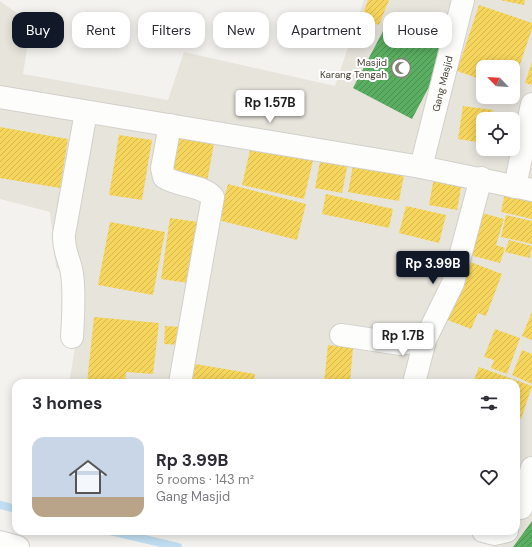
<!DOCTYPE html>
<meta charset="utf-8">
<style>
body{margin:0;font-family:"DM Sans",sans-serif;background:#f2f2f3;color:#2b2b33;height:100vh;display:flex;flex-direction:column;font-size:15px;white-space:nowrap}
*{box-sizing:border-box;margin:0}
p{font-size:13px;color:#7c7c81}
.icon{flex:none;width:22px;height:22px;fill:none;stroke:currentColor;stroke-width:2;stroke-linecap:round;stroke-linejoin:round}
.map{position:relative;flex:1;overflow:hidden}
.sheet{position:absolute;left:12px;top:379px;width:508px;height:156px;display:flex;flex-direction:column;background:#fff;border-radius:12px;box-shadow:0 2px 10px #0003}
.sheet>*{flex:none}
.guide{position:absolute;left:12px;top:12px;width:508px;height:36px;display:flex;gap:8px}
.needle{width:26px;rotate:295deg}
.fabs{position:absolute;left:476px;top:60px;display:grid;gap:8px}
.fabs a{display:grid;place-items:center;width:44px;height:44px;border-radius:8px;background:#fff;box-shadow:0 2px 10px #0003;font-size:20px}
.price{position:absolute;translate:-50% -34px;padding:0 9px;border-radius:4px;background:#fff;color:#222;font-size:13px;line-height:26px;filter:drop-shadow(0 1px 2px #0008)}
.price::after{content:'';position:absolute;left:50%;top:24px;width:12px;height:9px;margin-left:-6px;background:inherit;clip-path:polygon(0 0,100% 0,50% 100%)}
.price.on{background:#111827;color:#fff}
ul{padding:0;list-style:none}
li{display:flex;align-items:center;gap:12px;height:100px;padding:0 20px}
li span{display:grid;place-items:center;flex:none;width:112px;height:80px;border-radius:12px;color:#555}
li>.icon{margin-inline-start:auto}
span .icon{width:48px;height:48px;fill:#fffc;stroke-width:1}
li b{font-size:17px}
h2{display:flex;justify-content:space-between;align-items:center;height:48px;padding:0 20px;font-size:17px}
.pill{padding:0 14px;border-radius:12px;background:#fff;box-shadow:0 2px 10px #0003;font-size:14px;line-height:36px}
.pill.on{background:#111827;color:#fff}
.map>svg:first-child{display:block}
.residential{fill:#e7e4dc;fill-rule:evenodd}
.homes{fill:url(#homes-hatch)}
.public{fill:url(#public-hatch)}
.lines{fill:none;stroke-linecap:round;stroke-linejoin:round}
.stream{stroke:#c0ddf1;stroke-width:8}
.minor-casing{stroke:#d2d0cb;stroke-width:24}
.tertiary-casing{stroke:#d2d0cb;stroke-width:24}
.minor{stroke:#fdfdfc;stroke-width:22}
.tertiary{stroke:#fdfdfc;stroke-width:22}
.labels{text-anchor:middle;stroke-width:4;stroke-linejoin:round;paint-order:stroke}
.poi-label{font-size:10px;fill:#4b4439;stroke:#fff;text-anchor:end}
.street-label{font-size:10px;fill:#4b4439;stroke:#fff}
</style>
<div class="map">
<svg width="532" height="547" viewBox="0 0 532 547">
<defs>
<pattern id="homes-hatch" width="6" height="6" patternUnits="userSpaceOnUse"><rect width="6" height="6" fill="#f6d55c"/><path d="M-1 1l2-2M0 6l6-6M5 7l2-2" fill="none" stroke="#d4b851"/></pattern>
<pattern id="public-hatch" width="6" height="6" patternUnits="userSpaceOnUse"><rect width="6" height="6" fill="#5aae61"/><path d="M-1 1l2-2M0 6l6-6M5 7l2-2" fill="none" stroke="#4c8f51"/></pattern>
</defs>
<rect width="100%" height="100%" fill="#f4f2ee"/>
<path class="residential" d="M364 0H532V547H493L496 534 516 531V383H69L84 295 56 267 50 212 0 199V1L31 23 23 74 168 100 184 52 335 86ZM483 67H513V97H483ZM483 119H513V149H483Z"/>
<path class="homes" d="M368 0H389L379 25 361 19Z
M500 0H525L524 5Z
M479 5 532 23V29L513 85V67H483V80L457 71Z
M532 62V85L525 83Z
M463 106 493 110 491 119H483V143L458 139Z
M513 119 517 120 514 137H513Z
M0 127 68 139 60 188 0 178Z
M178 131 215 138 207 182 170 175Z
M119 135 152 140 142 200 109 195Z
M252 142 314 156 304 199 242 185Z
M322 151 349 157 342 193 315 188Z
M354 160 405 169 399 201 348 192Z
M435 172 463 177 457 210 429 205Z
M228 184 306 204 297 240 218 220Z
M506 188 532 194V219L501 212Z
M326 194 393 209 389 228 322 214Z
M406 206 446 215 439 243 399 233Z
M475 211 504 219 496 245 505 248 500 263 462 253Z
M506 215 532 221V244L501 237Z
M170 218 198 222 189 283 161 279Z
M110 222 165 232 153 295 98 285Z
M509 240 532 246 530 258 505 252Z
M468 261 502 274 486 316 478 313 471 329 445 319Z
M532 312V340L522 336Z
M94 317 159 323 153 374 126 372 125 383H87Z
M165 326 182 327 181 345 164 344Z
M495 329 520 338 507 374 491 368 494 360 484 357Z
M328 345 353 348 350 381 362 383H324Z
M522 350 532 354V384L512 375Z
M195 364 255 374 254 383H192Z
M479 367 532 386 521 419 516 418V383H473Z"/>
<path class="public" d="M390 18 449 49 412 119 353 88Z
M532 521V547H513Z"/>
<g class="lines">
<path class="stream" d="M0 505 16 509
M110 531 178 547"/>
<g class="minor-casing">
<g id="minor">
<path d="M0 97 421 167 532 190"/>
<path d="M170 125 162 168 164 177C179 187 201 184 213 197L180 383"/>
<path id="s1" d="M421 167 463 0"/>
<path d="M515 187 532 104"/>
<path d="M341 335 401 344 425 340 453 283 481 178"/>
<path d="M72 337C73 316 75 295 72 274 70 259 63 252 64 234L86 112"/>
<path d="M414 383 425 340"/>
<path d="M521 508 532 468"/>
<path d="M483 531 494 534 507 531"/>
</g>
</g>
<g class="tertiary-casing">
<path id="tertiary" d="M0 542 18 547"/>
</g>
<use href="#minor" class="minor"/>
<use href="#tertiary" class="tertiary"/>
</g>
<defs>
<g id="mosque-ring" transform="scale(1)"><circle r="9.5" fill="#fff" stroke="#868178" stroke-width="1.5"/><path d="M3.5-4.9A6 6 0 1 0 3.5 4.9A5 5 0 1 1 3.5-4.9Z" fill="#868178"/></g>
</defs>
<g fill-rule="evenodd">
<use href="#mosque-ring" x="401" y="68"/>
</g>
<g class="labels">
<g class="poi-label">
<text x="387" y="66">Masjid<tspan x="387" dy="12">Karang Tengah</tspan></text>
</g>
<g class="street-label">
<text dy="4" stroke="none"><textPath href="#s1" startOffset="86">Gang Masjid</textPath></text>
</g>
</g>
</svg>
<div class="fabs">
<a><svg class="needle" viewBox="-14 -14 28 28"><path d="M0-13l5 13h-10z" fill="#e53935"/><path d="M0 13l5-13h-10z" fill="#7c7c81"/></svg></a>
<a><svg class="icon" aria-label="locate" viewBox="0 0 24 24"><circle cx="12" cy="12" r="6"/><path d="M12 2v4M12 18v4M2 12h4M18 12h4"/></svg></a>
</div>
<b class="price" style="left:270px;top:124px">Rp 1.57B</b>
<b class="price on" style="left:433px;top:285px">Rp 3.99B</b>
<b class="price" style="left:403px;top:357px">Rp 1.7B</b>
<div class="guide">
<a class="pill on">Buy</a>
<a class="pill">Rent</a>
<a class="pill">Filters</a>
<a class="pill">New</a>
<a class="pill">Apartment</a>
<a class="pill">House</a>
</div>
<section class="sheet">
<h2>3 homes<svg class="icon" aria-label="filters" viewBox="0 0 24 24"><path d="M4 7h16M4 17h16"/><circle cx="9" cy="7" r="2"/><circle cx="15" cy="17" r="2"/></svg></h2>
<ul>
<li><span style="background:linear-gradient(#c9d6e8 75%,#b9a48a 0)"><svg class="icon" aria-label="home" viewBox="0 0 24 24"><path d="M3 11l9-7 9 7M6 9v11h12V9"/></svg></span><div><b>Rp 3.99B</b><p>5 rooms · 143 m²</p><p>Gang Masjid</p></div><svg class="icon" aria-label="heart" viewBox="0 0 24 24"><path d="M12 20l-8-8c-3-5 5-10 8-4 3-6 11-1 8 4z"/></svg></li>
</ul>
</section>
</div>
